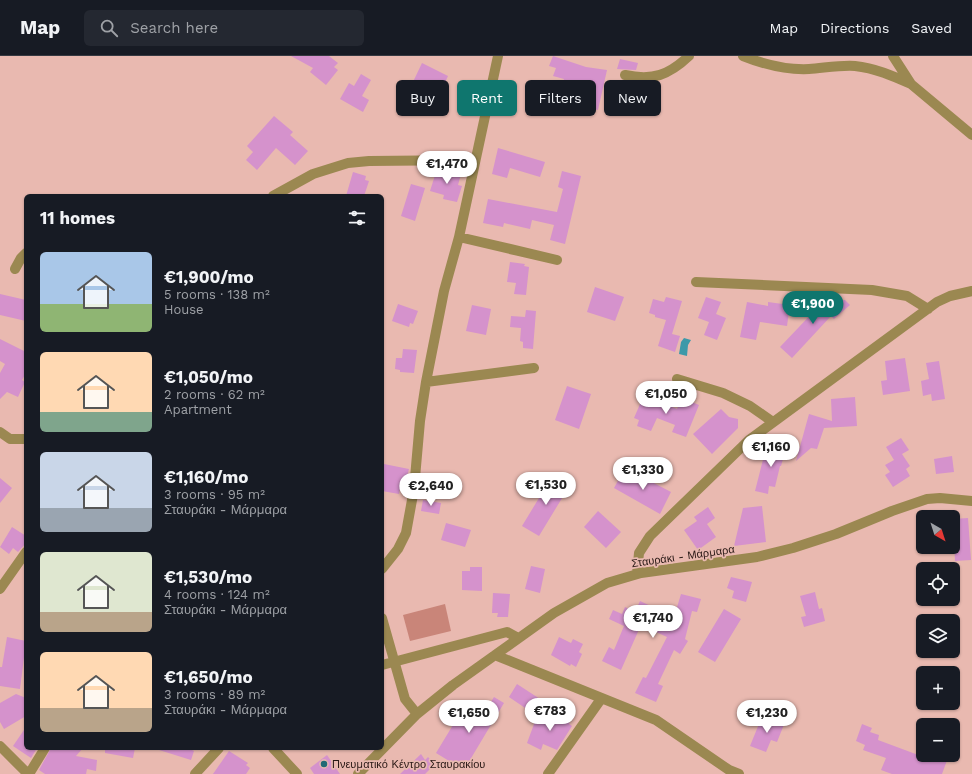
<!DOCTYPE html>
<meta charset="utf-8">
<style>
body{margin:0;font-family:"Work Sans",sans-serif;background:#242831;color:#f1f3f6;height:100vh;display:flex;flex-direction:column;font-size:15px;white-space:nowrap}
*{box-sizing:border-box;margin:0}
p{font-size:13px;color:#9ea1a6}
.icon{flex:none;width:22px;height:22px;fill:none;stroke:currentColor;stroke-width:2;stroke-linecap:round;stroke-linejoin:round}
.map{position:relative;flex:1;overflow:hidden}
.panel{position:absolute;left:24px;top:138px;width:360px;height:556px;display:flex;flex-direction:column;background:#171b24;border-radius:6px;box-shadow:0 1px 3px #0004}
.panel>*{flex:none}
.hud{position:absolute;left:396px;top:24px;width:380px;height:36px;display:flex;gap:8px}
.needle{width:26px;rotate:141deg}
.tools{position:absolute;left:916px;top:454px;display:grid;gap:8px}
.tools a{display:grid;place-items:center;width:44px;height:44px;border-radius:6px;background:#171b24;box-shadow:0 1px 3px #0004;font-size:20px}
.price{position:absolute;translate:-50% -34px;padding:0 9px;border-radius:14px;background:#fff;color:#222;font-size:13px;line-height:26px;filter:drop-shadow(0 1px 2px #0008)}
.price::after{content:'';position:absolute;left:50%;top:24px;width:12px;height:9px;margin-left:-6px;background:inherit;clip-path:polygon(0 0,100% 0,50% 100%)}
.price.selected{background:#0f766e;color:#fff}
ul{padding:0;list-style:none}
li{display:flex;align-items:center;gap:12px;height:100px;padding:0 16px}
li span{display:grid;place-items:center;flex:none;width:112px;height:80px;border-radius:6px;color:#555}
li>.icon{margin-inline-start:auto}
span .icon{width:48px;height:48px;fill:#fffc;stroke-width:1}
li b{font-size:17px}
h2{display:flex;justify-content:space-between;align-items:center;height:48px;padding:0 16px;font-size:17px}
.chip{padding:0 14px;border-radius:6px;background:#171b24;box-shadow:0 1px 3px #0004;font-size:14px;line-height:36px}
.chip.selected{background:#0f766e;color:#fff}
header{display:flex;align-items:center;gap:24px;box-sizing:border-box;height:56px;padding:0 20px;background:#171b24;border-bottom:1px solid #363941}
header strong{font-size:19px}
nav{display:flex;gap:22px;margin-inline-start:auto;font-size:14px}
.search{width:280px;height:36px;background:#242831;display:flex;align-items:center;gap:10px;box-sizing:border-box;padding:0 14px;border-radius:6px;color:#9ea1a6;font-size:15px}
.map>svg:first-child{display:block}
.green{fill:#c98579}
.water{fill:#3d99a9}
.building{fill:#d592cc}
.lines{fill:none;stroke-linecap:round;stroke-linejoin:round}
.minor{stroke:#9b8851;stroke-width:10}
.poi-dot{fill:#226a76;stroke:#e9b9b0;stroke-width:1.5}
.labels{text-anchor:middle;stroke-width:3.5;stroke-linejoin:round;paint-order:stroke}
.street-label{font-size:11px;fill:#291815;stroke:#e9b9b0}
.poi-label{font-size:11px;fill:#291815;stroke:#e9b9b0;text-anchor:start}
</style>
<header>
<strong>Map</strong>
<div class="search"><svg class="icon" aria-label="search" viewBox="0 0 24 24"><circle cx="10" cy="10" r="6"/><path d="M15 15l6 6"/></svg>Search here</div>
<nav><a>Map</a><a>Directions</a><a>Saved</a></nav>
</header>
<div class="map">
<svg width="972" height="718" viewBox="0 0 972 718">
<rect width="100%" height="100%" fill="#e9b9b0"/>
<path class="green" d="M445 548 451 575 410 585 403 559Z"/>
<path class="water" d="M684 282 691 284 688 289 687 300 679 298 681 286Z"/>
<path class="building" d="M291 0H329L338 7 334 11 338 14 326 29 310 16 313 12Z
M553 0 586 11 607 14 598 54 558 43 564 23 553 20 556 12 549 10Z
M620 3 638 7 636 14 617 13Z
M422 7 448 20 439 40 412 28Z
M361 18 371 24 362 40 369 44 363 56 340 43 349 27 354 30Z
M274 60 293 76 290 79 308 95 295 109 276 92 257 114 246 104 253 96 247 90Z
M498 92 545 106 540 121 510 112 507 122 492 118Z
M437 113 461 118 458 129 462 130 457 146 443 143 444 139 430 135Z
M562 115 581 120 565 188 550 184 554 169 532 164 530 173 504 167 503 171 483 167 488 143 557 156 563 133 558 131Z
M353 116 366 120 365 124 369 125 364 140H346Z
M411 128 425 132 415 165 401 160Z
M510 206 525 208 524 210 529 211 526 239 514 238 516 227 507 226Z
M595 231 624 241 615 265 587 256Z
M0 238 26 244V265L0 259Z
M666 241 682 245 672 278 680 280 675 296 658 290 666 264 655 261V259L649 257 653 243 664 246Z
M706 241 721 246 716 258 726 262 717 284 704 279 709 266 698 262Z
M845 244 850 249 834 263 831 260 792 302 780 291 818 251 824 252 818 245Z
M747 246 768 250V246L790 249 787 270 760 266 756 284 740 281Z
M398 248 418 255 413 268 410 267 409 271 392 265Z
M472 249 491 253 486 279 466 275Z
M526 254 536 255 533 293 523 292V286L520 285 521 272 510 271 511 260 525 261Z
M0 283 26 296V317L22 324 25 326 18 341 7 336 0 343V317L5 308 0 305Z
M403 293 417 294 414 317 400 316V314L395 313 396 302H402Z
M905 302 910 335 883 339 881 325 887 324 885 305Z
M939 305 945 343 932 345 931 338 923 340 921 325 929 323 926 307Z
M567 330 591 338 579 373 555 364Z
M644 339 677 353 682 342 699 349 686 381 672 376 675 369 657 362 651 375 637 370 639 364 634 362Z
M855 341 857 370 824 372 817 393 811 392 796 405 809 358 832 365 831 343Z
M721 353 729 361 738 363V372L712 398 693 378Z
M901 382 909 394 902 398 910 410 906 413 910 420 893 431 885 419 890 416 885 409 894 404 886 391Z
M767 388 787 391 785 403H783L781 410H780L775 431 769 430 768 438 755 435Z
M952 400 954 416 936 418 934 403Z
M384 408 409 413 405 428 401 427 399 438 382 435V419Z
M625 412 671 436 660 458 614 432Z
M553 419 570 429 539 480 522 470Z
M0 422 12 432 0 447Z
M423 444 441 447 439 458 421 455Z
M762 450 766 486 734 490 743 452Z
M708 451 715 462 707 468 716 481 698 494 684 474 697 465 694 461Z
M598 455 621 476 606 492 584 471Z
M968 462 971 504 955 505 953 463Z
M446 467 471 474 465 491 441 484Z
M12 471 26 480V487L18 496 13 492 9 498 0 491Z
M531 510 545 513 540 537 525 533Z
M470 511H482V535L462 534V515H470Z
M731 521 752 526 746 546 732 542 734 535 727 532Z
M815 536 819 553 822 552 825 565 804 571 801 561 806 560 800 540Z
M493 537 510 538 508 561H497L498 557H492Z
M681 538 701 543 697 556 692 555 685 583 688 585 680 598 674 594 658 628 663 630 656 646 635 637 643 621 646 622 667 581 641 569 621 614 602 605 609 591 614 594 624 570 609 563 613 554 622 558 625 551 635 556 640 545 674 561Z
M724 553 741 563 715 606 698 596Z
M7 581 26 585 20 633 0 630V611H2Z
M559 581 571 587 573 583 583 588 579 596 582 598 576 611 571 608 570 610 551 599Z
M517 628 540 643 531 656 509 641Z
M16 638 26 642V660L4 673 0 666V647Z
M494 641 504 647 464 714 436 697 456 664 461 666 473 647 486 654Z
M564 655 573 658 569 668 572 670 557 694 543 688 541 694 527 687 537 660 554 667 556 660 561 662Z
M772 662 785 666 777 686 771 684 766 696 750 690 761 663 771 667Z
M862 668 872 672 870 676 879 679 878 684 921 700 922 697 923 699H949L942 718H892L881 714 886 702 863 694 865 689 856 685Z
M26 671V692H37L31 702 13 690Z
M51 692H83L76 700 97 704 96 715 87 713 86 718H45L39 714Z
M105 692H135L133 702 105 697Z
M159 692H192V694L194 695 191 704 159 694Z
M229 695 248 707 246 709 250 712 246 718H213Z
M421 698 425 704 428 701 435 708 425 718H400Z
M327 699 340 718H314L310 712Z"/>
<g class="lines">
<path class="minor" d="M743 0C763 8 788 14 809 13 824 12 840 9 855 10 875 12 893 20 911 28
M893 0 911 28 972 79
M625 19C653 25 669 19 689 0
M273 140 313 118 348 107 369 105 475 104
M459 181 557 204
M15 213 21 202 26 197
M696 226 872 234 907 240 928 253
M677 323 723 337 750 350 773 366
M426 326 534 312
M0 376 10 383H26
M382 513 398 493 406 477 414 433 420 365 426 326 444 235 459 181 498 0
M637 518 639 497 650 480 749 384 937 246 950 240 972 235
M0 533 26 496
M382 562 405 643 417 658
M495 599 656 664 729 714 739 718
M382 609 507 576 518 582
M0 690 28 718
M273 692 297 718
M29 718 45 692
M195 718 219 692
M358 718 417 658 453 629 554 557 607 527 641 517 757 501 793 492 836 478 892 455 927 443 940 442 972 445
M548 718 601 643"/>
</g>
<circle class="poi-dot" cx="324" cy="708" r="4"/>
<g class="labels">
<g class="street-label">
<text transform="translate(683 500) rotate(-8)" y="4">Σταυράκι - Μάρμαρα</text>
</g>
<g class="poi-label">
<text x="332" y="712">Πνευματικό Κέντρο Σταυρακίου</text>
</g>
</g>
</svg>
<div class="tools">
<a><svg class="needle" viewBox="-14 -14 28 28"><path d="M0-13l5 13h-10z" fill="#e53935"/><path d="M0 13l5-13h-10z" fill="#9ea1a6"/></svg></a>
<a><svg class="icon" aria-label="locate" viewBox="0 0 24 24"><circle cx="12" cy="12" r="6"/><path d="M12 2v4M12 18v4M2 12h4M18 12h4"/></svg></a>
<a><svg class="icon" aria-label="layers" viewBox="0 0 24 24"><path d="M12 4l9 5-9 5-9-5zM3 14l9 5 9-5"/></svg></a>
<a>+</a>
<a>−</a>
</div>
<b class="price" style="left:447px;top:129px">€1,470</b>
<b class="price selected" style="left:813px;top:269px">€1,900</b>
<b class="price" style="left:666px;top:359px">€1,050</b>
<b class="price" style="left:771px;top:412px">€1,160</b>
<b class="price" style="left:643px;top:435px">€1,330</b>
<b class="price" style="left:546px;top:450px">€1,530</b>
<b class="price" style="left:431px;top:451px">€2,640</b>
<b class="price" style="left:653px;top:583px">€1,740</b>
<b class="price" style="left:550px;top:676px">€783</b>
<b class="price" style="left:469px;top:678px">€1,650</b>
<b class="price" style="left:767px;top:678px">€1,230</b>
<div class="hud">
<a class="chip">Buy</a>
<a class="chip selected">Rent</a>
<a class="chip">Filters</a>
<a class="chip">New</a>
</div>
<section class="panel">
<h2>11 homes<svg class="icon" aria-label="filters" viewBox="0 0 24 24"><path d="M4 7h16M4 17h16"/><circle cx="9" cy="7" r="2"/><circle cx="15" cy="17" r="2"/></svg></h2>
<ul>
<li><span style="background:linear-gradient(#a9c7e8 65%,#8fb573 0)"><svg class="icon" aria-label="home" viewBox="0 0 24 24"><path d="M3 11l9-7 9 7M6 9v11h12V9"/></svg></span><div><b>€1,900/mo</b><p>5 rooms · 138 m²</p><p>House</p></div></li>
<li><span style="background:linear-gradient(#ffd9b3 75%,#7fa58c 0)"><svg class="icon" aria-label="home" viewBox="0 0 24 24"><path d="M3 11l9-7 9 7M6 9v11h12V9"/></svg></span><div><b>€1,050/mo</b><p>2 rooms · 62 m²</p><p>Apartment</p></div></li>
<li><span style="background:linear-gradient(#c9d6e8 70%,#9aa5b1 0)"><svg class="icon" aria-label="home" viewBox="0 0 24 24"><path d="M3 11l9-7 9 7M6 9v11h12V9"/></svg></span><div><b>€1,160/mo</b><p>3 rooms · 95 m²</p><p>Σταυράκι - Μάρμαρα</p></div></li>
<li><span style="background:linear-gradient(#dfe7d0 75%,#b9a48a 0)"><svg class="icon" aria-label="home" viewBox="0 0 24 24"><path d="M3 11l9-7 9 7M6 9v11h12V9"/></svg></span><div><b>€1,530/mo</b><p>4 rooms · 124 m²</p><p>Σταυράκι - Μάρμαρα</p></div></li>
<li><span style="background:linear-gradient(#ffd9b3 70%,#b9a48a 0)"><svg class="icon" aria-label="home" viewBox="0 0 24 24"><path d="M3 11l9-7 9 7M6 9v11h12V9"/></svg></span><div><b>€1,650/mo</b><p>3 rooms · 89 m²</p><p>Σταυράκι - Μάρμαρα</p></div></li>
</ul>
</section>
</div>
